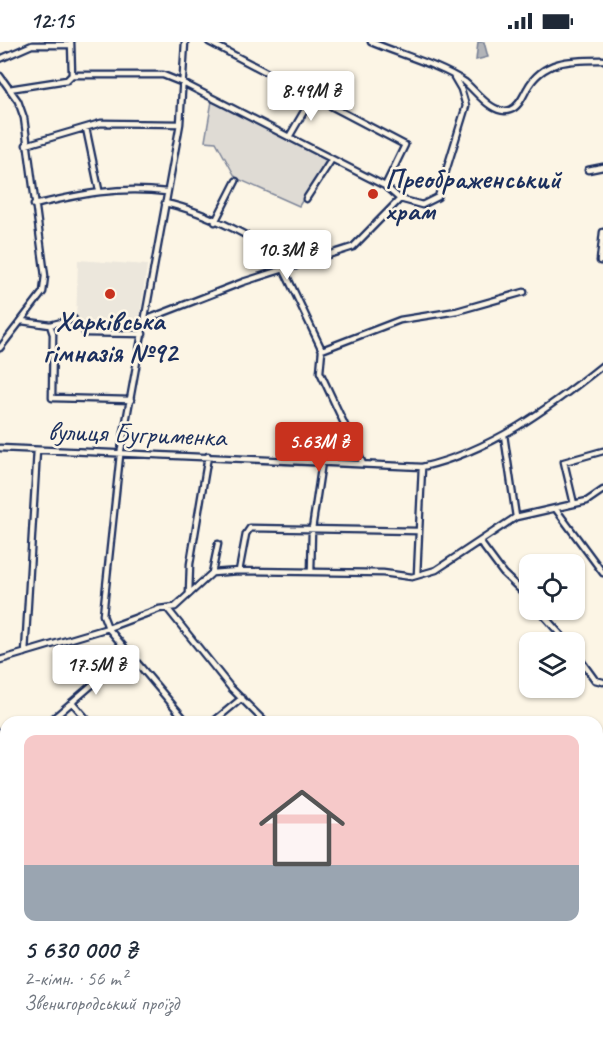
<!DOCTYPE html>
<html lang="uk">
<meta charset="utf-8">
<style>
body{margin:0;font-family:Caveat,sans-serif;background:#f6f6f7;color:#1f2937;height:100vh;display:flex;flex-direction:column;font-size:22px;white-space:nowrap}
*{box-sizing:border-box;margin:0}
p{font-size:20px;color:#747a83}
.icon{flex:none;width:33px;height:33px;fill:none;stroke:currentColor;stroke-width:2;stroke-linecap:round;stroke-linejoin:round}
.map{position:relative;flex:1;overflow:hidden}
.details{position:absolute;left:0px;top:674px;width:603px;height:332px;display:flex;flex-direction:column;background:#fff;border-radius:18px 18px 0 0;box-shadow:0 2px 4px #0004}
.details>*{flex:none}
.fabs{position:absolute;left:519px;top:512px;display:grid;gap:12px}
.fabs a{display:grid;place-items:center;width:66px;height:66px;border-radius:12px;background:#fff;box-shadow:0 2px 4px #0004;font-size:30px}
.price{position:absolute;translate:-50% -51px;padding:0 14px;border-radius:6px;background:#fff;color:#222;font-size:20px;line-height:39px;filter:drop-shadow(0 2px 3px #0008)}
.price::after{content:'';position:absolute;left:50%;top:36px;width:18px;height:14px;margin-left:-9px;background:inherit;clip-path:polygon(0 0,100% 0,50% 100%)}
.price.current{background:#c8321e;color:#fff}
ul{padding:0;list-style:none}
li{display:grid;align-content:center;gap:12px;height:318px;padding:0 24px}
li+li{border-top:2px solid #e0e1e3}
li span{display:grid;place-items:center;height:186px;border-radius:12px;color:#555}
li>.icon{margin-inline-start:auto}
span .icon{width:108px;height:108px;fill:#fffc;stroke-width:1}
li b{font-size:26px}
.status{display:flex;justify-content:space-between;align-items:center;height:42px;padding:0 30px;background:#fff;direction:ltr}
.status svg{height:16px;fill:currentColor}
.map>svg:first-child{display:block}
.built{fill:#ece7dc}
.green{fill:#dfdbd4;stroke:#7d8599;stroke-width:1.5}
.water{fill:#b2b4b8;stroke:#767f94;stroke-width:1.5}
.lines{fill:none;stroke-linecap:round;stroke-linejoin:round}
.street-casing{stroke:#1b2f5e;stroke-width:9}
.highway-casing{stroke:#1b2f5e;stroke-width:14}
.street{stroke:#fcf5e5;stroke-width:4.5}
.highway{stroke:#fcf5e5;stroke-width:9}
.poi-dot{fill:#c8321e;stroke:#fcf5e5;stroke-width:2}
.labels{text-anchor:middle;stroke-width:5;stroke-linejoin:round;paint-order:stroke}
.poi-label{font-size:28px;font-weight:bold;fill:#1b2f5e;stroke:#fcf5e5;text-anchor:start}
.street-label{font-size:28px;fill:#1b2f5e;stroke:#fcf5e5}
</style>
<div class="status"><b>12:15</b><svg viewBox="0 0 49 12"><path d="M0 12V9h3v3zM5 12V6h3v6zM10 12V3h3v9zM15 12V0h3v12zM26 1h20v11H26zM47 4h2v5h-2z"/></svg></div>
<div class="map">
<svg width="603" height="1004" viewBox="0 0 603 1004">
<rect width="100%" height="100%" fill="#fcf5e5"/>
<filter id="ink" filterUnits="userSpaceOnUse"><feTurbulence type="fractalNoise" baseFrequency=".0167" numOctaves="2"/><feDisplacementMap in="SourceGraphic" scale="12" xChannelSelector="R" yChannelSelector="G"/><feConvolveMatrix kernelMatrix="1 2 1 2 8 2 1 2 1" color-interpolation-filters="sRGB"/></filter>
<g filter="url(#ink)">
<path class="built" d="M78 218 147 223 138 288 76 281Z
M141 999H178L175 1004H139Z"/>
<path class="green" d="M212 59 327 118 299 164 236 136 216 100 205 99Z"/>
<path class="water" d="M478 0H484L488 15 476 18Z"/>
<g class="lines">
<g class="street-casing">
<path id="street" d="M71 0 72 33H163L183 41 385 144 400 157 422 163 438 155 466 64 461 47 454 35
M185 0 180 82 120 413 103 573 108 586 187 680
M209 0 405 103 385 144
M371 0C399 12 440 23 465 40 476 49 493 74 510 68 519 65 523 54 527 47 543 17 573 18 603 18
M0 17 32 3H71
M0 34 18 59 24 76 45 234 43 250 0 306
M9 47 67 38 72 33
M86 86 99 148
M289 95 313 54
M26 103 101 81 180 82
M588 128 603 125
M306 157 332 117
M165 161C208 170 260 199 296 224
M34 163C82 152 118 144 167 150
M215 180 236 139
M603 190 600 219H603
M284 228 322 308 320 330 363 422
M145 278 243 240 353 205 400 157
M22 279 50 283 74 277
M50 283 53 292 52 356 131 358
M85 291 143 292
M322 308 400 278 457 269 524 250
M504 393 516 475
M0 406 422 425C491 409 548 367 603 323
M574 462 564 420 603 409
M555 466 603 531
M480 500 503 531 530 557
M239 529 246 492 250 486 418 489
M311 530 312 487 322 420
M212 531 218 502
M417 533 422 425
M189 551 190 522 208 414
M167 566 231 646 265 680
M538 567 567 600
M574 609 595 638 603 640
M25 611 37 408
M0 618 108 586 159 567 175 565 212 531 239 529 383 531 412 535 436 528 516 475 587 459 603 448
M72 660 89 680
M49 680 129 611
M213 680 242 656
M0 690 6 697
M0 722 6 717
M0 821 6 828
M0 857 6 852
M0 961 6 955
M358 999 376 1001
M284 1004 289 999
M313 1004 314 999
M413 1004 416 999
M467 1004 470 999"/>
</g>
<g class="highway-casing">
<path id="highway" d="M597 711 603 706
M254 1004 259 999"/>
</g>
<use href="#street" class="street"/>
<use href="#highway" class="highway"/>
</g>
</g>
<g class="poi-dot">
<circle cx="373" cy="152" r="6"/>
<circle cx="110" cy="252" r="6"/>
</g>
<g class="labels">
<g class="poi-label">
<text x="385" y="146">Преображенський<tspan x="385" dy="32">храм</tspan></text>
<text x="110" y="288" text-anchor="middle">Харківська<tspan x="110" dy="32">гімназія №92</tspan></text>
</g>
<g class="street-label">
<text transform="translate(137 391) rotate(2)" y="10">вулиця Бугрименка</text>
</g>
</g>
</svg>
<div class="fabs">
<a><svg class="icon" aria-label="locate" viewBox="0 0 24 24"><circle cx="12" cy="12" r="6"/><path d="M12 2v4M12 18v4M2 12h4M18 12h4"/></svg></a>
<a><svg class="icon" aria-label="layers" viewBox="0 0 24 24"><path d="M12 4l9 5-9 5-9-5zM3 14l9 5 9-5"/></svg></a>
</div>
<b class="price" style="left:311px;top:80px">8.49M ₴</b>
<b class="price" style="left:287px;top:239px">10.3M ₴</b>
<b class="price current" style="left:319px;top:431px">5.63M ₴</b>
<b class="price" style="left:96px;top:654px">17.5M ₴</b>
<section class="details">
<ul>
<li><span style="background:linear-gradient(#f6c9c9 70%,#9aa5b1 0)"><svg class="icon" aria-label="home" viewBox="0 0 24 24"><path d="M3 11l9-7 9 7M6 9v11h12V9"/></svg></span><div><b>5 630 000 ₴</b><p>2-кімн. · 56 m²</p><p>Звенигородський проїзд</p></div></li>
</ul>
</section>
</div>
